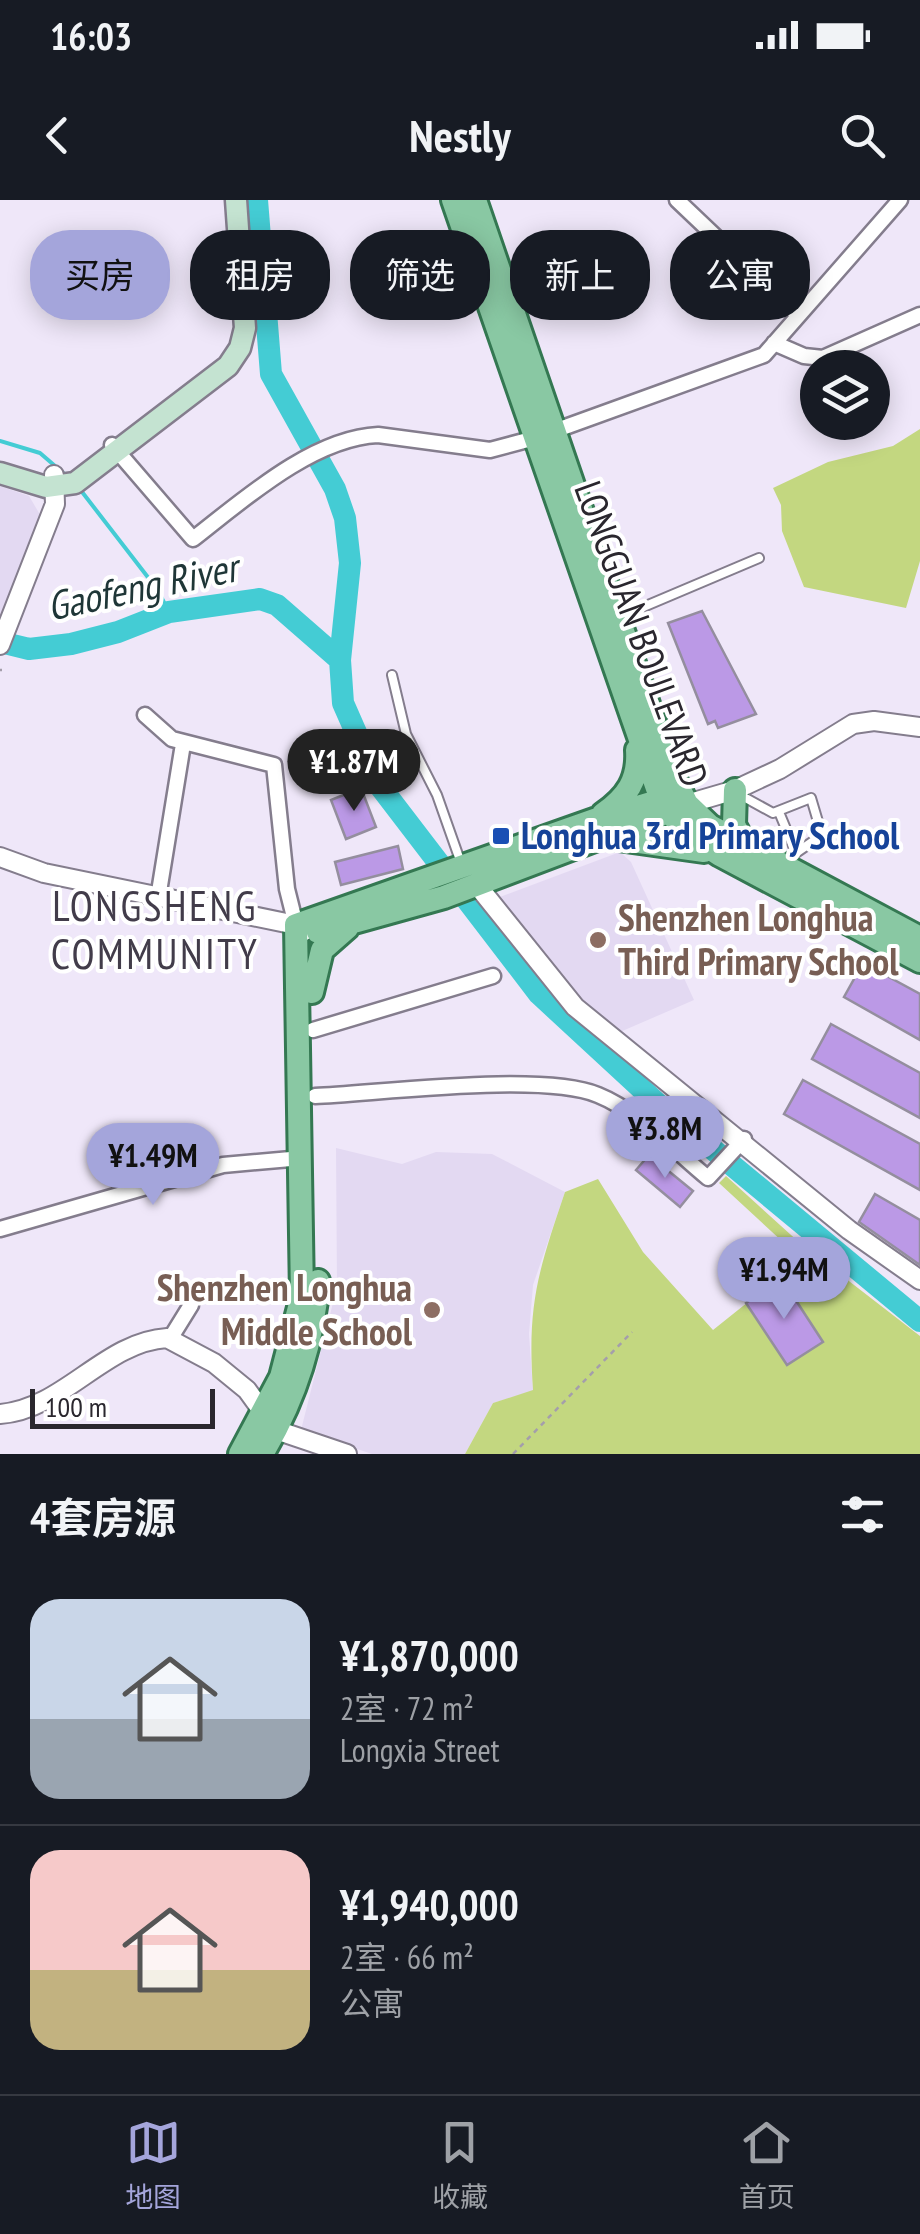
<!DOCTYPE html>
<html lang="zh">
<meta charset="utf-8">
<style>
body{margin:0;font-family:"PT Sans Narrow","Noto Sans SC",sans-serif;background:#242831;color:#f1f3f6;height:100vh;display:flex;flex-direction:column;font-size:38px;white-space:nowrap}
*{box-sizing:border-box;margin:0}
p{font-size:32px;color:#9ea1a6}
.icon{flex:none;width:55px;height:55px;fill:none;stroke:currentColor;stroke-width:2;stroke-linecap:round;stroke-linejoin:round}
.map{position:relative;height:1254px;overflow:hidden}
.sheet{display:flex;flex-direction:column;background:#171b24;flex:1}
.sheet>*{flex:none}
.banner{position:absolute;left:30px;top:30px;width:860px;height:90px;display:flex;gap:20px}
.fabs{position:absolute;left:800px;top:150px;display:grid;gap:20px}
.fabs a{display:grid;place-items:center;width:90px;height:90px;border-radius:50%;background:#171b24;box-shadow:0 5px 25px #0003;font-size:50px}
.scale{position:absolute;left:30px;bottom:25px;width:185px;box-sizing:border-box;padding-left:10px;border:5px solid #2a272e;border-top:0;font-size:28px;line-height:35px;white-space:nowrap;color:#2a272e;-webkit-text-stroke:8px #fff;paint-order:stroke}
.price{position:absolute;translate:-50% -85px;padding:0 22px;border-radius:35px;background:#a4a5db;color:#111;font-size:32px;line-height:65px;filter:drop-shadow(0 2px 5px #0008)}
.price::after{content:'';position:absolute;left:50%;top:60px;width:30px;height:22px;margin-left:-15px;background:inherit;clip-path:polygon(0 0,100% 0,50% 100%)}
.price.selected{background:#222;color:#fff}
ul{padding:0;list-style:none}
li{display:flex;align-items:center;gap:30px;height:250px;padding:0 30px}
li+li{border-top:2px solid #363941}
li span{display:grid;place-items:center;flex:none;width:280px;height:200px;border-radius:30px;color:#555}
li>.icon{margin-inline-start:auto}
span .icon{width:120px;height:120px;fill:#fffc;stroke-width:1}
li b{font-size:42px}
h2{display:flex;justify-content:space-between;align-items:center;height:120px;padding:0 30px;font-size:42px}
.pill{padding:0 35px;border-radius:40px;background:#171b24;box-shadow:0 5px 25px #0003;font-size:35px;line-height:90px}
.pill.selected{background:#a4a5db;color:#111}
.status{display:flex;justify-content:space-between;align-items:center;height:70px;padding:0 50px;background:#171b24;direction:ltr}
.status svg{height:28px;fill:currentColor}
header{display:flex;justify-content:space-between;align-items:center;height:130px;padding:0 30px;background:#171b24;font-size:45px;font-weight:600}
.tab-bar{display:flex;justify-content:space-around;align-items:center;height:140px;border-top:2px solid #363941;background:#171b24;font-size:28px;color:#9ea1a6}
.tab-bar a{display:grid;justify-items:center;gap:5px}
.tab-bar .selected{color:#a4a5db}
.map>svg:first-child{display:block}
.built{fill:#e3d9f2}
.green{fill:#c3d780}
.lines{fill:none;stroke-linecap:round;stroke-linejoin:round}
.stream{stroke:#44ccd4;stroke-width:4}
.river{stroke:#44ccd4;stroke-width:22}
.building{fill:#bb99e6;stroke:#948e9e;stroke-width:2.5}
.service-casing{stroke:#847d8d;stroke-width:12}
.minor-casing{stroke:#847d8d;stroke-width:19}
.tertiary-casing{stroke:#847d8d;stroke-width:22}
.secondary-casing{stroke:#847d8d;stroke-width:25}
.primary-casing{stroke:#347852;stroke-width:28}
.path{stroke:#a49eab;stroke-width:2.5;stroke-dasharray:5 5;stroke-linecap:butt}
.service{stroke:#fff;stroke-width:8}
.minor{stroke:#fff;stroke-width:14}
.tertiary{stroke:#fff;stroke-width:18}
.secondary{stroke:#c4e3d1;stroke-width:20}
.primary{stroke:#89c8a3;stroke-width:22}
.transit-dot{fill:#1a4fb4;stroke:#fff;stroke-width:4}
.education-dot{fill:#8d6e63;stroke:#fff;stroke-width:4}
.labels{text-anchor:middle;stroke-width:8;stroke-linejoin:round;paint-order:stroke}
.street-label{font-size:38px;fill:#2a272e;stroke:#fff}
.transit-label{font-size:38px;font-weight:bold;fill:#164399;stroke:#fff;text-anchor:start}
.education-label{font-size:38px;font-weight:bold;fill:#785e54;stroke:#fff;text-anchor:start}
.water-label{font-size:40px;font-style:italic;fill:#1f3637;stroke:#fff}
.quarter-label{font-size:42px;letter-spacing:2.5px;fill:#423c4a;stroke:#fff}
</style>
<div class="status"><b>16:03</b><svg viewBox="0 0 49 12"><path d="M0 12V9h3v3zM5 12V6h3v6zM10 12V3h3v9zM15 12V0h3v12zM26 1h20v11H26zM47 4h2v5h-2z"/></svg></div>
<header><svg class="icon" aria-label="back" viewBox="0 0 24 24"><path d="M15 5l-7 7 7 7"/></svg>Nestly<svg class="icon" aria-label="search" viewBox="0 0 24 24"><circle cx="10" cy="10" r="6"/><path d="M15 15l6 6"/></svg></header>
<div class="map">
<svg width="920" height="1254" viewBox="0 0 920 1254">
<rect width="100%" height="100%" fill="#efe7f9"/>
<path class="built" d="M0 286 29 296 42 318 0 417Z
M620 652 631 662 694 800 620 832 562 783 497 698Z
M336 948 402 964 436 952 492 954 565 992 533 1085 529 1134 533 1191 493 1203 465 1254H372L301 1230 337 1087Z"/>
<path class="green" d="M920 229V361L906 408 804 387 782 331 781 305 773 288 828 262 893 246Z
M726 976 801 1044 920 1136V1254H465L493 1203 533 1190C527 1104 538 1072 565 992L598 979 643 1052 713 1130 773 1082 797 1055 719 983Z"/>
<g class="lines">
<path class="stream" d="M0 241 40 253 69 278
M79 288 157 389 169 412"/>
<path class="river" d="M257 0 271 174 335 289 345 318 350 363 340 460 343 503 379 585 539 794 658 904 920 1121
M0 442 29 449 71 444 118 432 169 412 260 399 277 405 340 460"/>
</g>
<path class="building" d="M702 411 756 514 718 528 715 521 708 524 668 423Z
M361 588 376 627 346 639 331 600Z
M398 646 403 669 341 685 335 662Z
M863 763 920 794V840L844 797Z
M831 824 920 873V918L812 859Z
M803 880 920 944V990L784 914Z
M649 955 693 991 680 1007 636 970Z
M875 994 920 1020V1065L859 1022Z
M782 1079 823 1142 787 1165 746 1103Z"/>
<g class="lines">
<g class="service-casing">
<path id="service" d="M622 416 759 358
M392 475 406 534 437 595 461 663
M742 596 773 613 811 598 822 635 796 653 779 612"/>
</g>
<g class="minor-casing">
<path id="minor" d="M677 0 797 114
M774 143 804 156 823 158 920 115
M554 231 764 155 900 0
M112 245 193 339C242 301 312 238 378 235L490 250 535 238
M145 515 172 539 274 565 287 689 296 725
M158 698 183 544
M313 830 493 776
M315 896C381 893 542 872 598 895 638 911 675 951 708 978L744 939
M0 1029 223 965 302 958
M170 1139 191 1105"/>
</g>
<g class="tertiary-casing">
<path id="tertiary" d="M0 445 55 304 54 275
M687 604 735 590 780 569 853 524 874 521 920 527
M0 657 44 673 296 725 303 732
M477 685 575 807 849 1030 920 1080
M0 1214C64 1209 104 1142 167 1138L214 1163 247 1190 276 1230 347 1254"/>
</g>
<g class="secondary-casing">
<path id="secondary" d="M0 273 46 287 75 283 228 166 240 148 245 128 236 0"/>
</g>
<g class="primary-casing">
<path id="primary" d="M453 0 661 600 685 632 720 655 920 761
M475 0 671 571 687 604 710 626 920 738
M735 590 734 625 745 645
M603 614C627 597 639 580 637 550
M618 639 704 651
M318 732 444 697 679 608
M312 792 322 750 347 728
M240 1254 281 1177 302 1096 296 725 594 620 661 600 687 604
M262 1254C294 1201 313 1143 318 1081"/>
</g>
<path class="path" d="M0 470H2
M513 1254 632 1132"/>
<use href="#service" class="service"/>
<use href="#minor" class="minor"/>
<use href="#tertiary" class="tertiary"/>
<use href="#secondary" class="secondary"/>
<use href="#primary" class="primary"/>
</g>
<rect class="transit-dot" x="491" y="626" width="20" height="20" rx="5"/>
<g class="education-dot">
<circle cx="598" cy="740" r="10"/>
<circle cx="432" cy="1110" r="10"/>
</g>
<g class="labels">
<g class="street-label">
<text transform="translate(641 434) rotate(70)" y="13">LONGGUAN BOULEVARD</text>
</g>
<g class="transit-label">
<text x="521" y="649">Longhua 3rd Primary School</text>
</g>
<g class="education-label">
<text x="618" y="731">Shenzhen Longhua<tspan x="618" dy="44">Third Primary School</tspan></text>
<text x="412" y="1101" text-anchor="end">Shenzhen Longhua<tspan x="412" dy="44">Middle School</tspan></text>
</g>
<g class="water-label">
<text transform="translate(142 387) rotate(-12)" y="14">Gaofeng River</text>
</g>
<g class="quarter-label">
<text x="155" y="721">LONGSHENG<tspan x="155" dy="48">COMMUNITY</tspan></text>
</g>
</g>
</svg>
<div class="fabs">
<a><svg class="icon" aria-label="layers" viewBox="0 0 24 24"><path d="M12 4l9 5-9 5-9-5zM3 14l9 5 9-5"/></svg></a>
</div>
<div class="scale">100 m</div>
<b class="price selected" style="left:354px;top:614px">¥1.87M</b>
<b class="price" style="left:665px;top:981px">¥3.8M</b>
<b class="price" style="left:153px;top:1008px">¥1.49M</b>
<b class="price" style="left:784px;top:1122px">¥1.94M</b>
<div class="banner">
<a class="pill selected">买房</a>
<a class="pill">租房</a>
<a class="pill">筛选</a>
<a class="pill">新上</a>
<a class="pill">公寓</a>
</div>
</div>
<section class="sheet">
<h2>4套房源<svg class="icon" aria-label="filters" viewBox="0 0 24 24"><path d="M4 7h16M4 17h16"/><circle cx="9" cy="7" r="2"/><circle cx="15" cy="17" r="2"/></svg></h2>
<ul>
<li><span style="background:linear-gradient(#c9d6e8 60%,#9aa5b1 0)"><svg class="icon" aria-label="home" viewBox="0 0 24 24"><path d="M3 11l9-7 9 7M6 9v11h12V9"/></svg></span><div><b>¥1,870,000</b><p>2室 · 72 m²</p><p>Longxia Street</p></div></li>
<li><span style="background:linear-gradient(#f6c9c9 60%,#c2b280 0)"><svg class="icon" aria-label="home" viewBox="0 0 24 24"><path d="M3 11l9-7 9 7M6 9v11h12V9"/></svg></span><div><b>¥1,940,000</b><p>2室 · 66 m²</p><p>公寓</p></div></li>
</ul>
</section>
<nav class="tab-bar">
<a class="selected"><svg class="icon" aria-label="map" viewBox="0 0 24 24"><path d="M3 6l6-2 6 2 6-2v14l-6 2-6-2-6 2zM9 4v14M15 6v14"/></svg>地图</a>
<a><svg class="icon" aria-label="saved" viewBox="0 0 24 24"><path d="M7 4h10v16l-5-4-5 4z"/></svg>收藏</a>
<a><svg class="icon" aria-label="home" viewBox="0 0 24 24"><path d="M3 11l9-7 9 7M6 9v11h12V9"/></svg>首页</a>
</nav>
